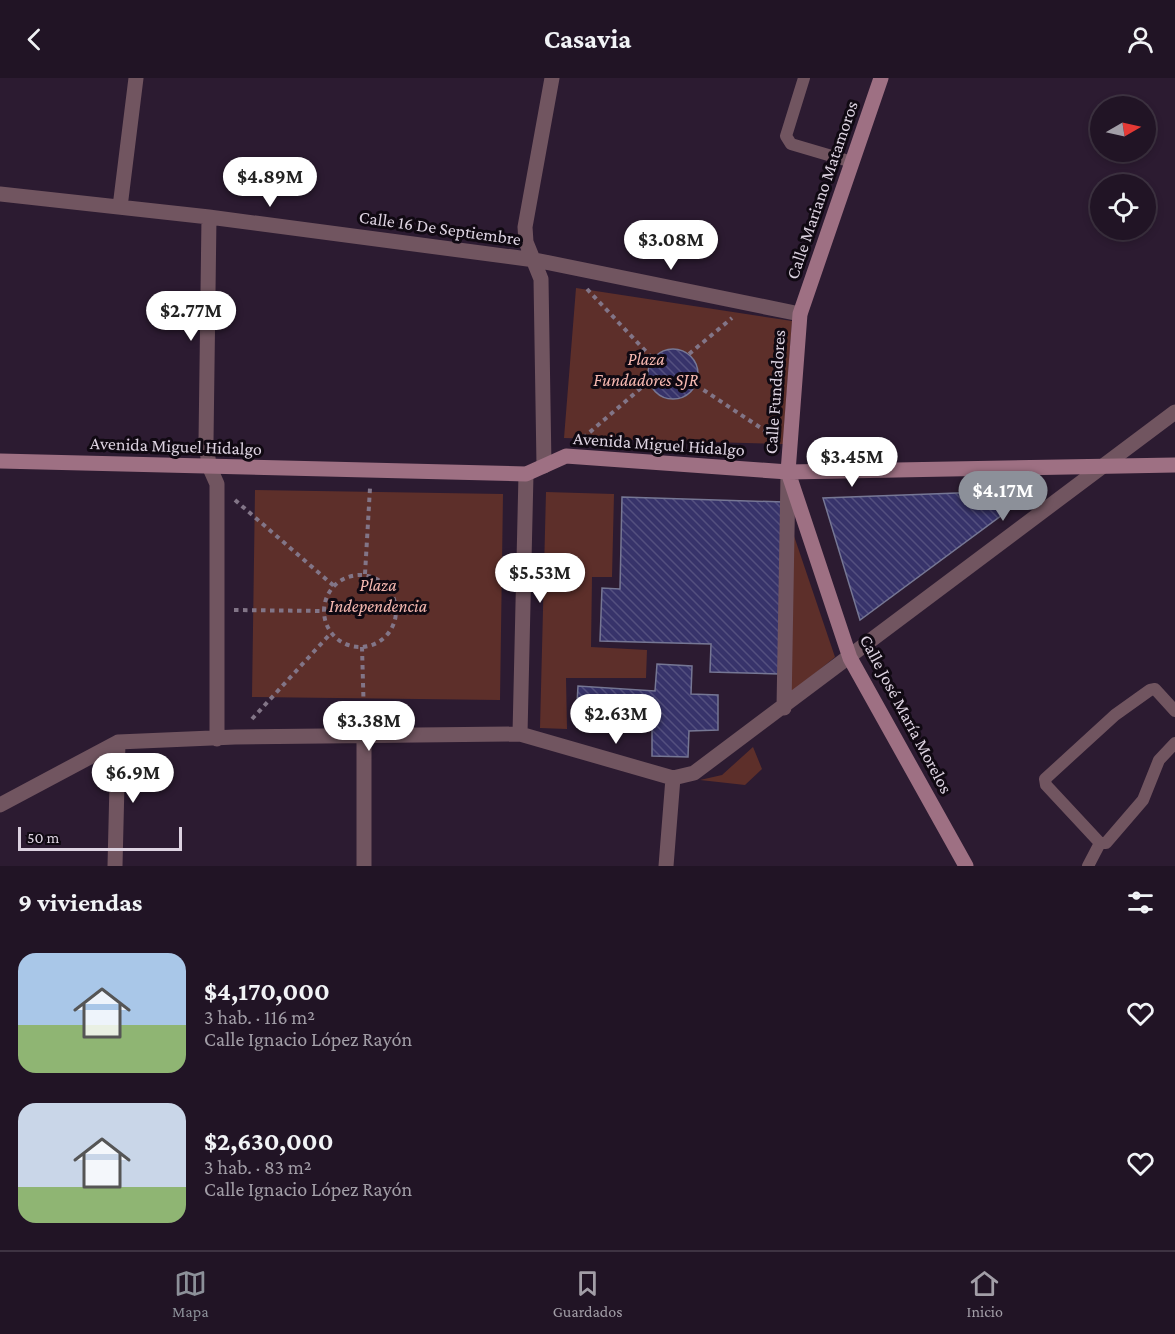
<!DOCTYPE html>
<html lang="es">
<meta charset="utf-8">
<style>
body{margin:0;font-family:"Crimson Pro",serif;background:#291d2d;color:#f1f3f6;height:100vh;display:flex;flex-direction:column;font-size:22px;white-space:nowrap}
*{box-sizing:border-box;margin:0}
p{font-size:20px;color:#a29ea7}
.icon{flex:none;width:33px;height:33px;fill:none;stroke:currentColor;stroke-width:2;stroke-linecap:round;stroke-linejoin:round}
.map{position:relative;height:788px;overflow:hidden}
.drawer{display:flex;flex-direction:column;background:#211425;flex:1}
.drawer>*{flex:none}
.needle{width:39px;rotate:81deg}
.buttons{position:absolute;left:1090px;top:18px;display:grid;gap:12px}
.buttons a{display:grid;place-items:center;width:66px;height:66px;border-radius:50%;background:#211425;box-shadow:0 3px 9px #0003,0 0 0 2px #3e3342;font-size:30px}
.scale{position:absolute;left:18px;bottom:15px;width:164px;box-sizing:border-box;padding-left:6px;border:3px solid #ddd3e1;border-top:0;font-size:16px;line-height:21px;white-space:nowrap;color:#ddd3e1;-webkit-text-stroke:4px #100912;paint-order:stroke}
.price{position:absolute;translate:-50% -51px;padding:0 14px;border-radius:21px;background:#fff;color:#222;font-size:20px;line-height:39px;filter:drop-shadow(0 2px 3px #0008)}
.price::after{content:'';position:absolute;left:50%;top:36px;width:18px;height:14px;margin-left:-9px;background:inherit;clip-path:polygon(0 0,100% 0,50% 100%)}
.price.on{background:#8c9099;color:#fff}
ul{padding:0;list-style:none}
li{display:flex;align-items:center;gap:18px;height:150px;padding:0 18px}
li span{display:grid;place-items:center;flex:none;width:168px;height:120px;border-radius:18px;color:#555}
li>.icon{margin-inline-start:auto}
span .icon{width:72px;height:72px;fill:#fffc;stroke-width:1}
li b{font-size:26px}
h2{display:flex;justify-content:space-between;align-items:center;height:72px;padding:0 18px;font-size:26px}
header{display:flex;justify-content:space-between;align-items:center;height:78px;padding:0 18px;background:#211425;font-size:27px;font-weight:700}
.dock{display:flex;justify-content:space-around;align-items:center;height:84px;border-top:2px solid #3e3342;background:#211425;font-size:16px;color:#a29ea7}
.dock a{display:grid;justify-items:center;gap:3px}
.dock .on{color:#8c9099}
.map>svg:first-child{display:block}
.park{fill:#5d2f2a}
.building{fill:url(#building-back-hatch);stroke:#767794;stroke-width:1.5}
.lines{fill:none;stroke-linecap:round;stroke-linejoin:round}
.path{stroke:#827587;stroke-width:4;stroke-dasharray:4.5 4.5;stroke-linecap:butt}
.lane{stroke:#715560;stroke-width:12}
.street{stroke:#715560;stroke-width:15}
.secondary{stroke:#9e7083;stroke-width:15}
.labels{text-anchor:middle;stroke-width:6;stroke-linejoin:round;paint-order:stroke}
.street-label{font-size:18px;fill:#ddd3e1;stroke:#100912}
.park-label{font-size:18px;font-style:italic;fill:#f7b9b1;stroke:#100912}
</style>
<header><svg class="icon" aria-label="back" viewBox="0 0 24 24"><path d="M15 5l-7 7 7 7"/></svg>Casavia<svg class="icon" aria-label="person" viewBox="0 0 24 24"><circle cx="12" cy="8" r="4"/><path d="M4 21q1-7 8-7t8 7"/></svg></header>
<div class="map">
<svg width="1175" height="788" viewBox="0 0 1175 788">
<defs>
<pattern id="building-back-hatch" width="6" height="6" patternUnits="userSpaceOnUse" patternTransform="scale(1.5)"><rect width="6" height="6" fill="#37336a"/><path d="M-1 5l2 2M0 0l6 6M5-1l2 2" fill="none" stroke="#54507f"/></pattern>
</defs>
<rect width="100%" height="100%" fill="#2c1b31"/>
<path class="park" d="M576 210 792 243 783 366 564 360Z
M255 412 503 416 500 622 252 619Z
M546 414 614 416 612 499H592L591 569 647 572 646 600H566L567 651 540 650Z
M793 455 835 579 790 616Z
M753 669 762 691 745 707 700 702 722 697Z"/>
<path class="building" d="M648 296a25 25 0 1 1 50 0a25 25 0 1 1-50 0Z
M1036 412 860 542 823 420Z
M622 419 784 424 779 596 710 594 711 566 600 563 602 510 620 511Z
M657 586 692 588 691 616 718 617V652L689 653 688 679 652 678V646L576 643 578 608 655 613Z"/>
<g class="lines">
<path class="path" d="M587 211 652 280
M689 276 732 240
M696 307 773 358
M583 360 648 304
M235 422 334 508
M365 496 370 410
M324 533a36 36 0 1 1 72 0a36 36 0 1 1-72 0Z
M234 532 323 533
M362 569 364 640
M252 641 331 555"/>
<path class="lane" d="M804 0 786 58 791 66 852 84
M1100 765 1046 707 1045 701 1115 637 1150 612 1155 611 1175 633
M1088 788 1100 765H1106L1143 722 1159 682 1175 665"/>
<path class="street" d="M0 116 209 139 535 182 800 236
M120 129 136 0
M209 139 206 364 209 388 217 406V661
M544 388 541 201 526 164 525 149 552 0
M784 630 788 397
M520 656 526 396
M0 727 118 664 235 659 520 656 673 700 694 695 1175 334
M115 788 118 664
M364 788V658
M666 788 673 700"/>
<path class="secondary" d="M881 0 800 236 788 394 850 580 966 788
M0 383 526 396 566 378 788 394 1175 387"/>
</g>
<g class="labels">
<g class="street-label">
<text transform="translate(822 112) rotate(-71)" y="6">Calle Mariano Matamoros</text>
<text transform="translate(440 150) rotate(8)" y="6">Calle 16 De Septiembre</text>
<text transform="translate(775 314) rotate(-86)" y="6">Calle Fundadores</text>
<text transform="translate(659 366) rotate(4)" y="6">Avenida Miguel Hidalgo</text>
<text transform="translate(176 368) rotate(2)" y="6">Avenida Miguel Hidalgo</text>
<text transform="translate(906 636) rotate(62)" y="6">Calle José María Morelos</text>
</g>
<g class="park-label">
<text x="646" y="287">Plaza<tspan x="646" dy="21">Fundadores SJR</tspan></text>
<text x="378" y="513">Plaza<tspan x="378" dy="21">Independencia</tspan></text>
</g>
</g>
</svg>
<div class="buttons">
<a><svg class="needle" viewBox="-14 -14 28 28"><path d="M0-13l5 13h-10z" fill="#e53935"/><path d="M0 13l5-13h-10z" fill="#a29ea7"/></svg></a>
<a><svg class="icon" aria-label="locate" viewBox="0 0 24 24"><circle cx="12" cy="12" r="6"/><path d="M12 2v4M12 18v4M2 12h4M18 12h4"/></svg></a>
</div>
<div class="scale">50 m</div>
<b class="price" style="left:270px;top:130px">$4.89M</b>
<b class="price" style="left:671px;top:193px">$3.08M</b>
<b class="price" style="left:191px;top:264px">$2.77M</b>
<b class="price" style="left:852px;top:410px">$3.45M</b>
<b class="price on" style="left:1003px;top:444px">$4.17M</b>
<b class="price" style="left:540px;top:526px">$5.53M</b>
<b class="price" style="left:616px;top:667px">$2.63M</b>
<b class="price" style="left:369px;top:674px">$3.38M</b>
<b class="price" style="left:133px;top:726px">$6.9M</b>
</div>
<section class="drawer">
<h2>9 viviendas<svg class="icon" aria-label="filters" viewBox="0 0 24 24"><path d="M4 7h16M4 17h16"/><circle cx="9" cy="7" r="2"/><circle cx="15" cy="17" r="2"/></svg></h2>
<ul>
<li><span style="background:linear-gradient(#a9c7e8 60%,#8fb573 0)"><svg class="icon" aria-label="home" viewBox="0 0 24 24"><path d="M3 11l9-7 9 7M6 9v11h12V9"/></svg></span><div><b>$4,170,000</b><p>3 hab. · 116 m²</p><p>Calle Ignacio López Rayón</p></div><svg class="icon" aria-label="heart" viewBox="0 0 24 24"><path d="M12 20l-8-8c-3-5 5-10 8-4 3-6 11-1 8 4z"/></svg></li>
<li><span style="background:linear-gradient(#c9d6e8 70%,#8fb573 0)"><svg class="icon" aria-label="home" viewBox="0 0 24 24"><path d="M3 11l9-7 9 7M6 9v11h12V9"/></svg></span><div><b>$2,630,000</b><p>3 hab. · 83 m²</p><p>Calle Ignacio López Rayón</p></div><svg class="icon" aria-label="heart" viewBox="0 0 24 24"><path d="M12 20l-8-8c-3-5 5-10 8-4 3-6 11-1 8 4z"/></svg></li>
</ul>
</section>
<nav class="dock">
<a class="on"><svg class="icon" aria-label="map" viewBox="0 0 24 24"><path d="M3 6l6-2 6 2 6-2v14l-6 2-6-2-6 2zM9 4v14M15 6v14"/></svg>Mapa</a>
<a><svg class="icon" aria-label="saved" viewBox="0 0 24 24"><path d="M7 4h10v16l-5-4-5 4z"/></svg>Guardados</a>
<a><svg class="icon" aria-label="home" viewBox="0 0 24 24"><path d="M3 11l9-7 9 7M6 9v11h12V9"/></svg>Inicio</a>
</nav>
